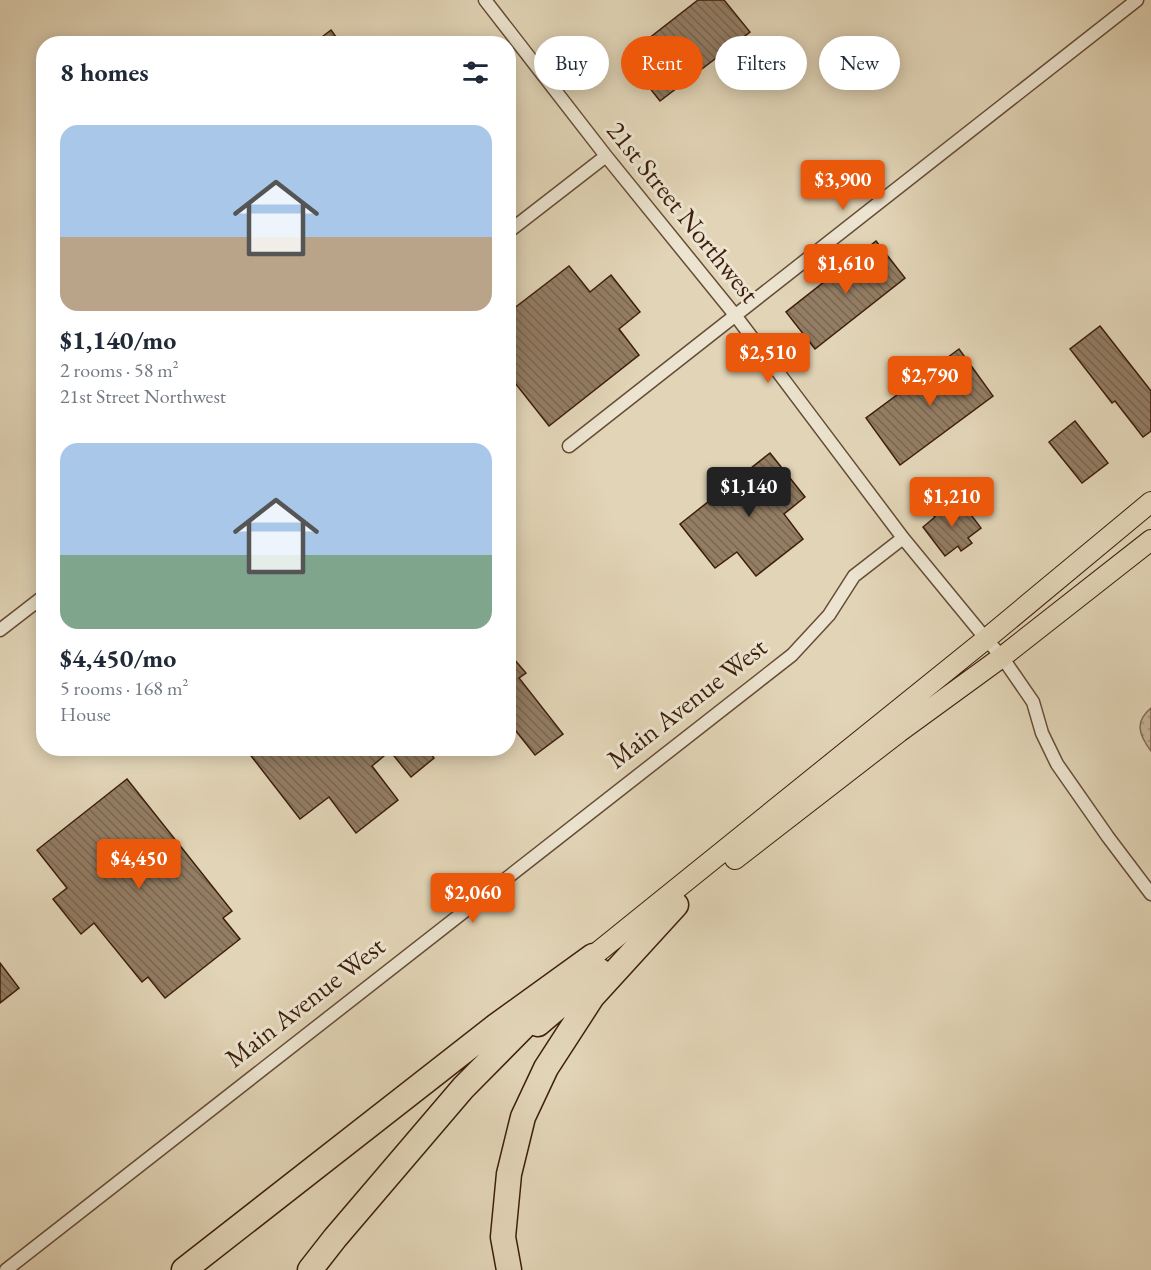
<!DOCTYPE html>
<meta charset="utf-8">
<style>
body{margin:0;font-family:"EB Garamond",serif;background:#f2f2f3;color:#1f2937;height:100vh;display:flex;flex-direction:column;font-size:22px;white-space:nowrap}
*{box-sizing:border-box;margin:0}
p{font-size:20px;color:#747a83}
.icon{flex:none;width:33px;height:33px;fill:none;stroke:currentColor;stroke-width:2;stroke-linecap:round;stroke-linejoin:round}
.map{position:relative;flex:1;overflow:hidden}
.panel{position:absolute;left:36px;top:36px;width:480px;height:720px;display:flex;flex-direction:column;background:#fff;border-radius:24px;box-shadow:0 3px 15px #0003}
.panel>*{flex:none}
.guide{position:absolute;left:534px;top:36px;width:526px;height:54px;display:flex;gap:12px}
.price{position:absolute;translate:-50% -51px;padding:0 14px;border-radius:6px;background:#ea580c;color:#fff;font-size:20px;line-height:39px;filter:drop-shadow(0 2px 3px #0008)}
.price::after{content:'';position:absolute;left:50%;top:36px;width:18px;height:14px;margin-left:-9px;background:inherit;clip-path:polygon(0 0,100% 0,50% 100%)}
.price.active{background:#222;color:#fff}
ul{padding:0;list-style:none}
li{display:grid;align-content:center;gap:12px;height:318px;padding:0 24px}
li span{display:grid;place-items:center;height:186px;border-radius:18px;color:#555}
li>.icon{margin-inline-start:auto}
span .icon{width:108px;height:108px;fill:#fffc;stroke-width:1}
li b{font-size:26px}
h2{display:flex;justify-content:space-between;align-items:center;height:72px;padding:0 24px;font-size:26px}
.chip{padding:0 21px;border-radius:27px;background:#fff;box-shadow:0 3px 15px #0003;font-size:21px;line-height:54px}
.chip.active{background:#ea580c;color:#fff}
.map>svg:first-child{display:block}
.grass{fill:url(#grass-dots);stroke:#826a52;stroke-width:1.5}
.building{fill:url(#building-back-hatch);stroke:#3d1e0b;stroke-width:1.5}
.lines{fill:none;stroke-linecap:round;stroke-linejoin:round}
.minor-casing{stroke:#664c36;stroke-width:15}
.primary-casing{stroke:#3d1e0b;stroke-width:22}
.motorway-casing{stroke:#3d1e0b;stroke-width:27}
.minor{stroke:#ece4d0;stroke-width:12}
.primary{stroke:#e2d5b7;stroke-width:20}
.motorway{stroke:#e2d5b7;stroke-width:24}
.labels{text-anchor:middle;stroke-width:6;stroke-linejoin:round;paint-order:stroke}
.street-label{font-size:27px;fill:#3d1e0b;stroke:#ece4d0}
</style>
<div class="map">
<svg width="1151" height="1270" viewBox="0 0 1151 1270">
<defs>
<pattern id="grass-dots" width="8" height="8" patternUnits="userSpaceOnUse" patternTransform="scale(1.5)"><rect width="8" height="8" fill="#c6b69a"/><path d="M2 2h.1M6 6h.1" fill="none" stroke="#ab9c83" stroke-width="1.8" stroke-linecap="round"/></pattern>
<pattern id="building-back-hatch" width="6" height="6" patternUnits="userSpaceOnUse" patternTransform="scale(1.5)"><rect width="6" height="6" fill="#937d64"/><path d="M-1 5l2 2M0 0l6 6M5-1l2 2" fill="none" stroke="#796651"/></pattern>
</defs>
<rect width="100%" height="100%" fill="#e2d5b7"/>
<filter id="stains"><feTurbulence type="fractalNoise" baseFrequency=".00333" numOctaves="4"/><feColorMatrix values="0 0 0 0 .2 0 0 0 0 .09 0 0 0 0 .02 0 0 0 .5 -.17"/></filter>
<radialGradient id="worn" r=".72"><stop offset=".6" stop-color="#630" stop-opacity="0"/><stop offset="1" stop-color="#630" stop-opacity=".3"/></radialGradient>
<path class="grass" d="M1151 708V751C1139 735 1134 722 1151 708Z"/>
<path class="building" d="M698 0H724L750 32 660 101 625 57Z
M331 30 341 44H313Z
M876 241 905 278 815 349 786 312Z
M569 266 590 292 611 275 640 312 619 329 639 355 549 426 508 374V313Z
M1100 326 1151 391V431L1143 437 1115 401 1112 403 1070 349Z
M959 349 993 396 900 465 866 418Z
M1075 421 1108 463 1082 483 1049 442Z
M770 453 805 497 784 514 803 539 756 576 737 552 715 568 680 524Z
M959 499 981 528 968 538 972 543 961 551 958 546 945 556 923 527 935 517 932 514 943 506 946 510Z
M508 652 526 673 519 678 563 734 535 755 508 721Z
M245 748H427L434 758 411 777 390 751 372 766 398 800 356 833 329 797 300 819Z
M127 779 232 911 223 918 240 939 165 998 148 977 142 982 94 923 81 934 53 899 67 888 37 850Z
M0 963 19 988 0 1003Z"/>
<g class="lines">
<g class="minor-casing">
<path id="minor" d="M485 0 606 156 735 315 903 538 986 639 1002 657 1033 702 1042 733 1057 764 1108 837 1151 894
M508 232 606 156
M569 446 1137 0
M0 630 44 596
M6 1270 792 655 829 615 854 576 903 538"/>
</g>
<g class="primary-casing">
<path id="primary" d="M735 859 899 732 1002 657 1151 540
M593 956 986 639 1151 502"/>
</g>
<g class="motorway-casing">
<path id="motorway" d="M538 1024 600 971
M184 1270 496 1026 593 956
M310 1270 335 1238 463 1088 545 1005
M509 1270 503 1237 509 1174 523 1117 546 1068 592 997 676 905"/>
</g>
<use href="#minor" class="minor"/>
<use href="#primary" class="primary"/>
<use href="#motorway" class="motorway"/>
</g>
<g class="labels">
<g class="street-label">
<text transform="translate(683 212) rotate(51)" y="9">21st Street Northwest</text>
<text transform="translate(687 703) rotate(-38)" y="9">Main Avenue West</text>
<text transform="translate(305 1002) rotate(-38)" y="9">Main Avenue West</text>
</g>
</g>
<rect width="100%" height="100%" filter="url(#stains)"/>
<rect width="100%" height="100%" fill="url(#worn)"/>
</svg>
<b class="price" style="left:843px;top:211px">$3,900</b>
<b class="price" style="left:846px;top:295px">$1,610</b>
<b class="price" style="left:768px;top:384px">$2,510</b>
<b class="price" style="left:930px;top:407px">$2,790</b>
<b class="price active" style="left:749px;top:518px">$1,140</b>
<b class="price" style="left:952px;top:528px">$1,210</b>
<b class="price" style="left:139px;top:890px">$4,450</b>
<b class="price" style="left:473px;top:924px">$2,060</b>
<div class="guide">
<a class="chip">Buy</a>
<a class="chip active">Rent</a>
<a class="chip">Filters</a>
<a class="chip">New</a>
</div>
<section class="panel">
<h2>8 homes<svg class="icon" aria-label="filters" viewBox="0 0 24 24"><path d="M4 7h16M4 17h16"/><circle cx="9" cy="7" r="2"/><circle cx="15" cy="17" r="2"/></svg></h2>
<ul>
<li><span style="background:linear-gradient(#a9c7e8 60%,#b9a48a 0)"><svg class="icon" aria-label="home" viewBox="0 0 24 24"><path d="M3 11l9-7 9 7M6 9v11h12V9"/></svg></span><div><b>$1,140/mo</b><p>2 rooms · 58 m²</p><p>21st Street Northwest</p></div></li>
<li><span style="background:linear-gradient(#a9c7e8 60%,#7fa58c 0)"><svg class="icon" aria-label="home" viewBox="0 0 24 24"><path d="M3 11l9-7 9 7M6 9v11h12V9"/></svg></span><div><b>$4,450/mo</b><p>5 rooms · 168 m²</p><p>House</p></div></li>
</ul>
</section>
</div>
